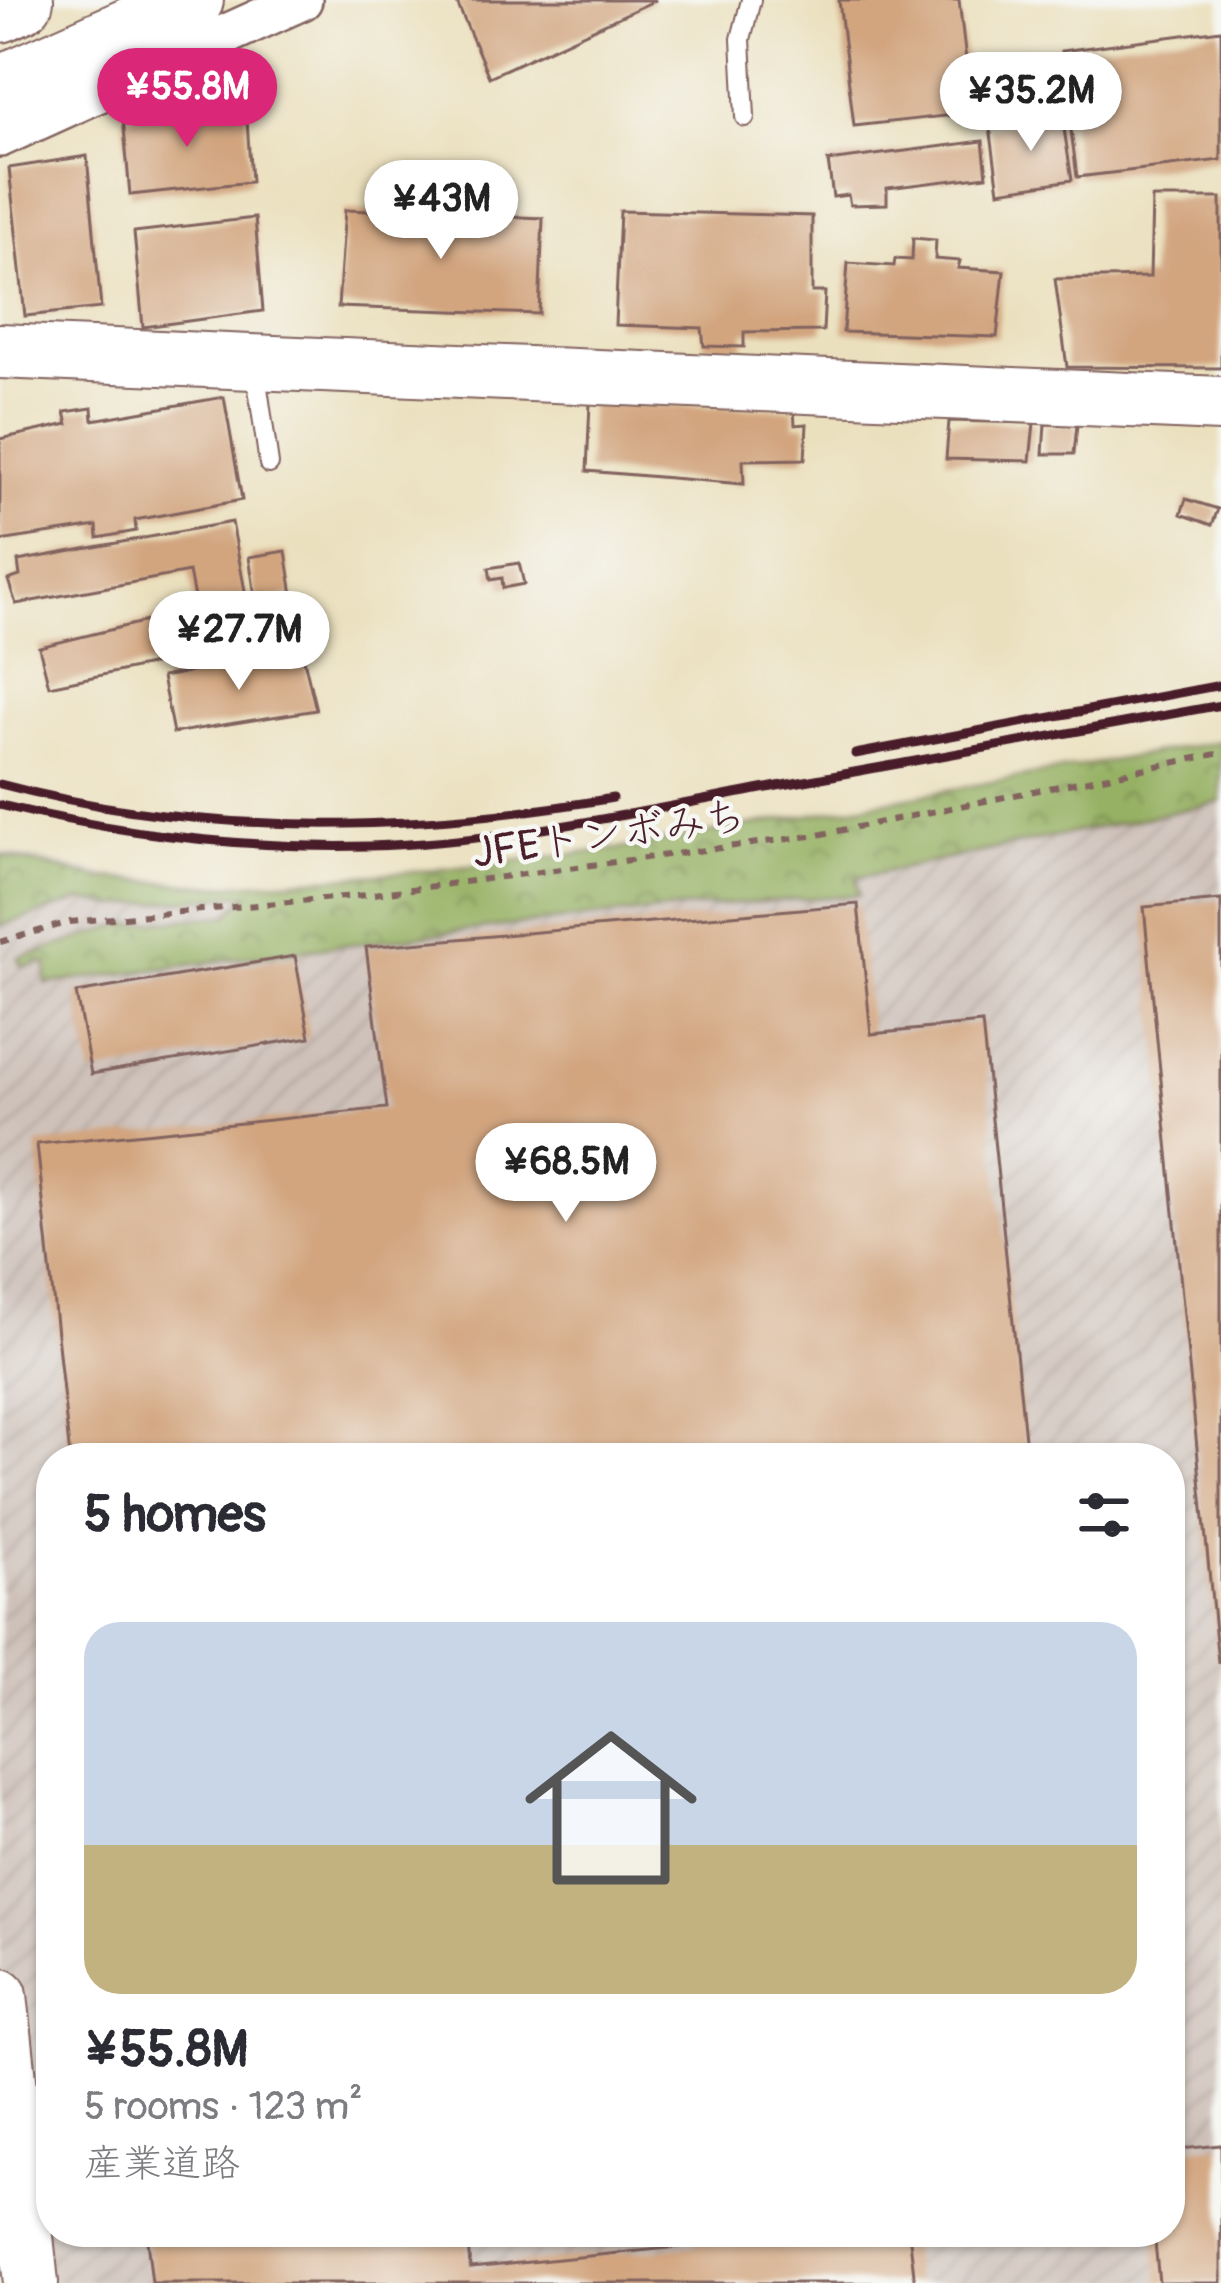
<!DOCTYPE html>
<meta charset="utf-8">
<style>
body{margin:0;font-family:Pangolin,"Klee One",sans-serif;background:#f2f2f3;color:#2b2b33;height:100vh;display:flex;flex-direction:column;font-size:45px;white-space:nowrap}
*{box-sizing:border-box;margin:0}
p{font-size:39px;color:#7c7c81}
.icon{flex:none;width:66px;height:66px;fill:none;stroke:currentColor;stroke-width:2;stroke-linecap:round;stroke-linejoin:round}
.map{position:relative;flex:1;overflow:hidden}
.details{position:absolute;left:36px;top:1443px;width:1149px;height:804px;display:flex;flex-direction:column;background:#fff;border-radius:48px;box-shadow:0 3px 9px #0004}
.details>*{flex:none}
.price{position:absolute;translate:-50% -102px;padding:0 27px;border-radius:42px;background:#fff;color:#222;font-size:39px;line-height:78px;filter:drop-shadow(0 3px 6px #0008)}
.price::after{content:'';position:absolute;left:50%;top:72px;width:36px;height:27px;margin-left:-18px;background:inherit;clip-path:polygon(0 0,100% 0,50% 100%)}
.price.active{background:#db2777;color:#fff}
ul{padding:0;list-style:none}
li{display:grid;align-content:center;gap:24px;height:636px;padding:0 48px}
li span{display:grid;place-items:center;height:372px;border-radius:36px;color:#555}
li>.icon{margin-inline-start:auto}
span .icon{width:216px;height:216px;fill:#fffc;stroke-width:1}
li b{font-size:51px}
h2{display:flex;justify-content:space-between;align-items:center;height:144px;padding:0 48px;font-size:51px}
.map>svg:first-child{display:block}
.industrial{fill:url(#industrial-furrows);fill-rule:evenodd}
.forest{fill:url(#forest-crowns);stroke:#706847;stroke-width:3}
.building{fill:#d2a57f}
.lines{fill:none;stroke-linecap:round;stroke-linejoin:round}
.lane-casing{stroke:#82635e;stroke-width:22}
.street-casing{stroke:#82635e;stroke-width:44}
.secondary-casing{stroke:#82635e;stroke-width:58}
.primary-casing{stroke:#82635e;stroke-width:64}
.highway-casing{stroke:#82635e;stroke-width:70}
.path{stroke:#82635e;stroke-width:6;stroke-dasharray:9 9;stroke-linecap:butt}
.lane{stroke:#fff;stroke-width:18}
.street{stroke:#fff;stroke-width:39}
.secondary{stroke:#fff;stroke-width:54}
.primary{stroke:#fff;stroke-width:60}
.highway{stroke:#fff;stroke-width:66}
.rail{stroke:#4a1f2b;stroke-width:9}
.labels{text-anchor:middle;stroke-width:9;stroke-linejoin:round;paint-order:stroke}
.street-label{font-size:42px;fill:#4a1f2b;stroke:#f6f6f2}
</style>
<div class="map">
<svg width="1221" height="2283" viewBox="0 0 1221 2283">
<defs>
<pattern id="industrial-furrows" width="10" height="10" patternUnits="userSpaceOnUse" patternTransform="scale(3)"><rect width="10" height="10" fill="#cec1b9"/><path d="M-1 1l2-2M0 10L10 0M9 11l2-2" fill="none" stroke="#b2a59f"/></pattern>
<pattern id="forest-crowns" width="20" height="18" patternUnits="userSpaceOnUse" patternTransform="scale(3)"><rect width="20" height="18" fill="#96b163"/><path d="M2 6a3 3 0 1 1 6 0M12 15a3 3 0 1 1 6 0" fill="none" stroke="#7c8f52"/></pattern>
</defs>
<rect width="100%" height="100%" fill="#f6f6f2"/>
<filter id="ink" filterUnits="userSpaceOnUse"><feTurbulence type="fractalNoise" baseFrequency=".00833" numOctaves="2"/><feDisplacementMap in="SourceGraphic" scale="24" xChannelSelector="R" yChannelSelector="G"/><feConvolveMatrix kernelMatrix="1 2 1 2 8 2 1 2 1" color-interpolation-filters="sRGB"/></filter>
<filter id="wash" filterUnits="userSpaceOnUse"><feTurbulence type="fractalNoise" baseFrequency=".004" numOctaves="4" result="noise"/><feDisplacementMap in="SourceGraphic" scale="48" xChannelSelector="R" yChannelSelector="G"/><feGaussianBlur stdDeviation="2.7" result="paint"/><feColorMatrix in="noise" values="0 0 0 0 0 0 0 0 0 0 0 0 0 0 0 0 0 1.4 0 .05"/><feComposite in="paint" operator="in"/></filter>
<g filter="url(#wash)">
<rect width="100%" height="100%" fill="#ebe0be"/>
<path class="industrial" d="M1221 775V2283H0V851L110 876 222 884 588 868ZM51 1458H1170V2232H51Z"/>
<path class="forest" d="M1221 741V802L856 878 859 895C587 912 316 947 46 984L47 962 22 967 19 958 122 925 228 915 249 894 115 906 82 900 0 926V855L99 878 214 886 435 870 625 848Z"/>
<g id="blocks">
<path class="building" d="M463 0H656L489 77 457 3Z
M839 0H959L972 113 854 126Z
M1221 30V160L1077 177 1061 51Z
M246 105 251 182 130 195 123 117Z
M1062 116 1072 180 999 191 990 127Z
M983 141 987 176 887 188V204L850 205 848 195 833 197 828 161Z
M87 156 101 308 25 316 9 168Z
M1152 198H1221V368L1067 367 1055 279 1150 277Z
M345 210 543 218 539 314 338 307Z
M620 211 812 216V292H825L823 331 744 332V347L704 346 702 328 615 325Z
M255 218 263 311 143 327 134 232Z
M913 238 936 240 935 259 960 261 958 268 1004 271 997 337 843 332 848 263 894 266 895 259 912 260Z
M224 397 242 500 135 520 136 531 98 538 97 526 0 541V439L68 424 65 412 92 408 93 420Z
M590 403 794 409 795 425 807 424 805 459 743 460 744 484 587 471Z
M949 421 1034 423 1030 461 946 459Z
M1045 424 1077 425 1074 454H1043Z
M1186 499 1218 509 1212 525 1181 514Z
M232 522 246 596 195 603 189 572 16 604 8 580 20 576 18 561Z
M286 551 293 595 256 602 249 557Z
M519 563 524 584 503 588 502 578 491 580 489 568Z
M184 612 198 655 49 686 39 647Z
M302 651 316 710 173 733 162 677Z
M1221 900V1662H1218L1144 907Z
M858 904 871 1034 982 1023 1027 1458H70L37 1144 387 1108 366 947Z
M295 956 310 1037 91 1074 76 993Z
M1221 2145V2283H1159L1154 2232H1170V2150Z
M146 2232H467L470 2268 699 2245 698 2232H909L915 2283H152Z"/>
</g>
</g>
<g filter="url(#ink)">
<use href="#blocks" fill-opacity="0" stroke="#82635e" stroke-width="3"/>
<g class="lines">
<g class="lane-casing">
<path id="lane" d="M745 117 741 39 751 0
M255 367 269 464"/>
</g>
<g class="street-casing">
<path id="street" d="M0 137 302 0"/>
</g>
<g class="secondary-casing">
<path id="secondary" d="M0 351 1221 404
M0 1995 31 2283"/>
</g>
<g class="primary-casing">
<path id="primary" d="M0 86 193 0"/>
</g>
<g class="highway-casing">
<path id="highway" d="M0 9 20 0"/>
</g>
<path class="path" d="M0 942 70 922 366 895 818 835 1221 753"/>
<use href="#lane" class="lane"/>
<use href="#street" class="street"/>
<use href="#secondary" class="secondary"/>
<use href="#primary" class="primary"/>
<use href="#highway" class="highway"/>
<path class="rail" d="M855 754 1221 685
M0 784C200 837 411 833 613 798
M0 805C121 834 245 849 369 846 508 842 647 810 783 785 929 758 1075 731 1221 705"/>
</g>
</g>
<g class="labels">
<g class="street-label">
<text transform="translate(609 833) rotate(-8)" y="15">JFEトンボみち</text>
</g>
</g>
</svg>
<b class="price active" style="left:187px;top:150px">¥55.8M</b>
<b class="price" style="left:1031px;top:154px">¥35.2M</b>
<b class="price" style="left:441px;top:262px">¥43M</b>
<b class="price" style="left:239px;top:693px">¥27.7M</b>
<b class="price" style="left:566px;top:1225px">¥68.5M</b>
<section class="details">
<h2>5 homes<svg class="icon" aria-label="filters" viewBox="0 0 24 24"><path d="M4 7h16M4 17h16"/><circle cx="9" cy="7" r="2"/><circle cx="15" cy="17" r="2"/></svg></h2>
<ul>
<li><span style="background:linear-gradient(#c9d6e8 60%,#c2b280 0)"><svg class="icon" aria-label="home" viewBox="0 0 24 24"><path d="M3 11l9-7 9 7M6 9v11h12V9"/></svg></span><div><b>¥55.8M</b><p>5 rooms · 123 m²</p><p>産業道路</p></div></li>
</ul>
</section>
</div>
